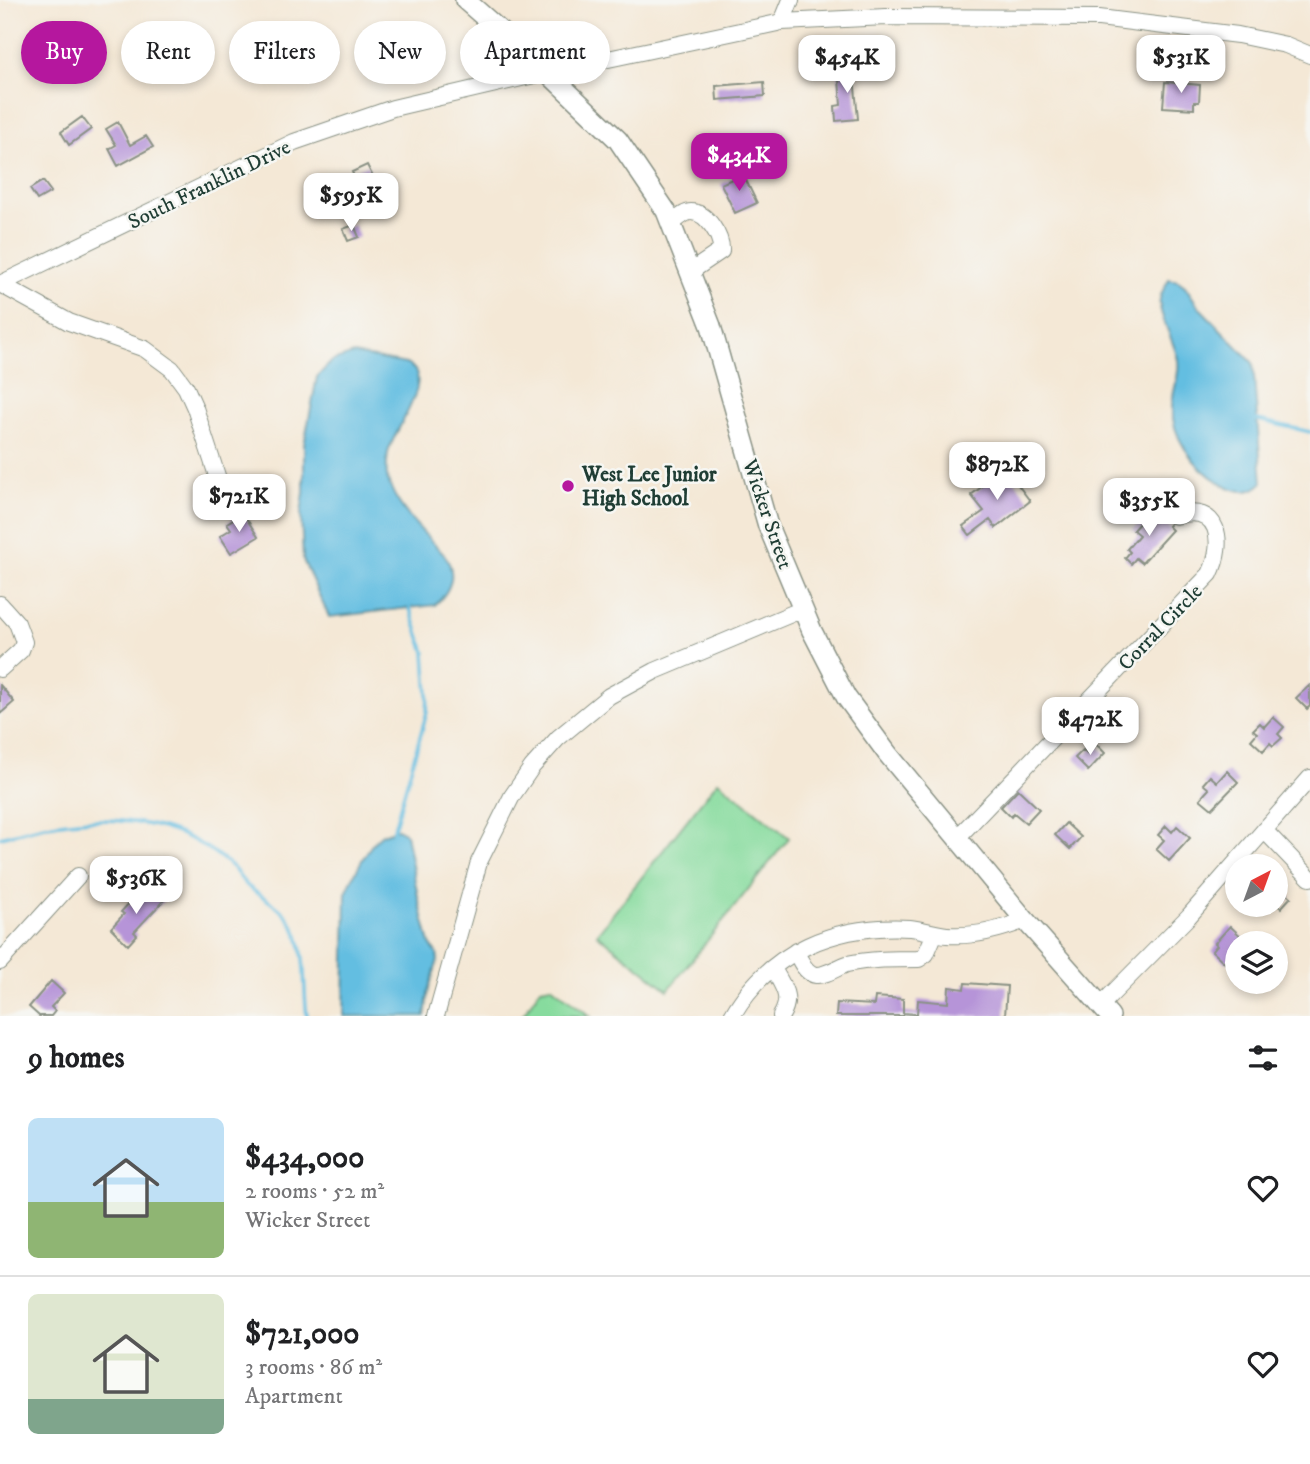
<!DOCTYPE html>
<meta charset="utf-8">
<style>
body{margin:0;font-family:"IM FELL DW Pica",serif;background:#f6f6f6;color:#202124;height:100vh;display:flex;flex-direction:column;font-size:26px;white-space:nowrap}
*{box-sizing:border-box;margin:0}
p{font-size:23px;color:#757577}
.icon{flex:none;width:38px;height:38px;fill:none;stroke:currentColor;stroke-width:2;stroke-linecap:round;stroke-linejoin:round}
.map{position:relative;height:1016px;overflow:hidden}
.sheet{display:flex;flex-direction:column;background:#fff;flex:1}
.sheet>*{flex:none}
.hud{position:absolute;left:21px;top:21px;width:700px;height:63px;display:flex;gap:14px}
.needle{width:46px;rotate:41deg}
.tools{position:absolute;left:1225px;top:854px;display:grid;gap:14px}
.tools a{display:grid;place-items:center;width:63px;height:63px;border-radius:50%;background:#fff;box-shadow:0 4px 10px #0003;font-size:35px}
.price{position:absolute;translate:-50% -60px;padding:0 16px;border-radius:14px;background:#fff;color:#222;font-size:23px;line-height:46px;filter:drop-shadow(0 2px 4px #0008)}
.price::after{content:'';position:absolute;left:50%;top:42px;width:21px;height:16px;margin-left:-10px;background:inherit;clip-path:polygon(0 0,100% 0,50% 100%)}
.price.active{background:#b5179e;color:#fff}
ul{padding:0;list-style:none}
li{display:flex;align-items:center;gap:21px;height:175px;padding:0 28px}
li+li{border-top:2px solid #e0e0e0}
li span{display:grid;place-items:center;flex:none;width:196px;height:140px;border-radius:10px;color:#555}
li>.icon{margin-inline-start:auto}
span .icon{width:84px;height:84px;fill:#fffc;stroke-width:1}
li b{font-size:30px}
h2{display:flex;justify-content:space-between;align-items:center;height:84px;padding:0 28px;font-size:30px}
.tag{padding:0 24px;border-radius:32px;background:#fff;box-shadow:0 4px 10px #0003;font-size:24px;line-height:63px}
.tag.active{background:#b5179e;color:#fff}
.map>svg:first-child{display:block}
.green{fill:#87db9e;stroke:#538c69;stroke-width:2}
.water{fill:#63bee1;stroke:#417e8a;stroke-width:2}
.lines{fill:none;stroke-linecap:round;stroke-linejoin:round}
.stream{stroke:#63bee1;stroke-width:3.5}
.building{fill:#b694d8}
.minor-casing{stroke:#8a9285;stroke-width:18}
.major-casing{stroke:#8a9285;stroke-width:22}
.minor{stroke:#fff;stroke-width:16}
.major{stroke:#fff;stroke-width:19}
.poi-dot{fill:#b5179e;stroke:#f6f6f2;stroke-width:2.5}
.labels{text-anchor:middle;stroke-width:5;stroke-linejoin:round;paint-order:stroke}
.street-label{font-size:21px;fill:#1f3d34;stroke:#f6f6f2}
.poi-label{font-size:21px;font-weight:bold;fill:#1f3d34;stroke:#f6f6f2;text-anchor:start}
</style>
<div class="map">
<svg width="1310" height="1016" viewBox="0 0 1310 1016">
<rect width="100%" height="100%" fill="#f6f6f2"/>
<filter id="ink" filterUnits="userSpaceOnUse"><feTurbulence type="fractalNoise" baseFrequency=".0143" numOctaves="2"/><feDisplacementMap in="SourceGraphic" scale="14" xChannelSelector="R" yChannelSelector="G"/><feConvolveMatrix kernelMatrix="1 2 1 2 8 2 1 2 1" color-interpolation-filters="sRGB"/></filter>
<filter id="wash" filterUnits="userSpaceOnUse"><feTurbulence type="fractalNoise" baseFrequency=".00686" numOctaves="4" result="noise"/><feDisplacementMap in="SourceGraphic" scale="28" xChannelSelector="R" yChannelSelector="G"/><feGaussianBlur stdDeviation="1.57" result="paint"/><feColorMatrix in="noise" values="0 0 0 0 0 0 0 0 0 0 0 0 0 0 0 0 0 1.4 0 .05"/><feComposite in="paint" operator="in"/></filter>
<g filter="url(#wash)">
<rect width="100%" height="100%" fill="#f4e8d6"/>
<path class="green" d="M718 781 789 838 668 990 597 934Z
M551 986 590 1016H522L541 988Z"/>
<path class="water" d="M1169 279 1178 281 1185 286 1199 307 1253 363 1262 483C1250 495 1238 492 1224 485 1193 468 1167 433 1173 397 1175 385 1180 371 1178 360 1175 343 1157 312 1160 299 1161 292 1166 285 1169 279Z
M354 354 406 364C439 375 392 432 388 453 387 461 385 473 388 480 397 510 426 534 446 557 457 576 450 591 435 605L329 617 303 560 301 513 304 493V445L317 377 332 361Z
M397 829 406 834 418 897 430 944 437 954 438 960 429 988 425 1016H344L346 893C352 878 368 845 381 835 386 832 393 831 397 829Z"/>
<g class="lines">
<path class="stream" d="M1254 419 1310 432
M393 832 427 712 428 695 425 652 409 606
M0 837C22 832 45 824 68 822 107 817 158 821 193 840 206 847 223 858 233 868 239 875 243 883 250 888 269 902 286 909 296 931 307 956 303 989 307 1016"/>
</g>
<g id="blocks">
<path class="building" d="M853 66 858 119 836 121 835 106 841 105 838 67Z
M764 82 765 96 717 100 716 86Z
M1165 82 1200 85 1199 102H1194V109L1163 107Z
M82 117 91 129 69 145 61 132Z
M118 122 130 145 146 136 153 147 118 166 109 149 116 145 106 129Z
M367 165 373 177 365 181 369 189 361 192 352 172Z
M743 174 757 203 735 213 721 184Z
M43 181 51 192 37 200 30 189Z
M386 195 391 206 377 213 371 202Z
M354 225 359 237 348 241 343 229Z
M1006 469 1030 501 996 528 990 520 970 535 963 526 984 511 971 495Z
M243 513 258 537 231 553 220 536 231 529 227 523Z
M1167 514 1173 520 1168 526 1172 530 1142 563 1136 558 1131 564 1125 558 1130 552 1127 549 1139 535 1133 530 1142 520 1148 526 1157 516 1161 520Z
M0 685 14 702 0 714Z
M1310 685V706L1307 709 1296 698Z
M1273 717 1284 727 1278 734 1282 738 1273 746 1270 743 1263 751 1251 740 1257 733 1253 730 1260 723 1264 727Z
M1096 744 1105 753 1088 771 1075 758 1083 750 1087 754Z
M1227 771 1238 782 1212 809 1200 799 1209 789 1203 784 1210 776 1217 782Z
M1018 789 1039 809 1026 823 1014 813 1011 817 1001 807Z
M1066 823 1081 837 1070 849 1055 835Z
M1166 826 1172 832 1177 826 1190 838 1169 861 1156 849 1164 840 1158 835Z
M1276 883 1291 897 1281 908 1276 903Z
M156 890 165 899 134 932 137 935 128 945 111 928 124 914 121 912 130 902 133 905 143 895 148 899Z
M1230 926 1246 941 1243 943H1237V950L1225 963 1212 951 1217 945 1215 943Z
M51 981 64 993 51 1007 55 1011 51 1016H39L29 1007Z
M965 983 1007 986 1005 1016H836L837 1003 874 1005 875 997 903 999V1013L917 1014 918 1000 948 1003 949 987 964 989Z"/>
</g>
</g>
<g filter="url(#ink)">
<use href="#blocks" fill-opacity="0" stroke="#8a9285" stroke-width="2"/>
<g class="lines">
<g class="minor-casing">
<path id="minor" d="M782 22 791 0
M671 224C677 220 684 212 691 212 707 212 722 237 721 251L690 272
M0 284 294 142 393 108 547 72 782 22 886 17 1099 18 1238 35 1286 45 1310 55
M0 284 69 322 145 349 172 369 186 388 195 408 220 485 240 508
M0 604 17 623 24 642 21 650 0 669
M1264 830 1310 878
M957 838 1210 574C1225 543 1220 502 1176 516
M796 951C799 959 806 974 816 975 825 976 838 967 847 964 870 959 895 959 919 959L926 954 935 933
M0 962 78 876
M773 968C782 986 793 996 781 1016
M1100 1006 1189 916 1310 778
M436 1016 479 862 512 796 532 767 558 738 609 696 655 671 803 609
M732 1016C770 950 836 924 910 928 922 929 934 934 947 935 973 937 1000 930 1025 920"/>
</g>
<g class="major-casing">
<path id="major" d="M465 0 547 72 618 140 666 211 711 326 768 526 812 631 846 697 887 753 1025 920 1110 1016"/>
</g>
<use href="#minor" class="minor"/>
<use href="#major" class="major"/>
</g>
</g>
<circle class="poi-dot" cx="568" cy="486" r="7"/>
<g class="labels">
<g class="street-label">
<text transform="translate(209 184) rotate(-26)" y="7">South Franklin Drive</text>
<text transform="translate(768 514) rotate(71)" y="7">Wicker Street</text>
<text transform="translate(1160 627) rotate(-46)" y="7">Corral Circle</text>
</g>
<g class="poi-label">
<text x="582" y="481">West Lee Junior<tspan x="582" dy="24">High School</tspan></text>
</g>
</g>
</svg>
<div class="tools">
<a><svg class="needle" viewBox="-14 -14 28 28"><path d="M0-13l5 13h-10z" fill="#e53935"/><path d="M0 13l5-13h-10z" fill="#757577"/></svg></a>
<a><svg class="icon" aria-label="layers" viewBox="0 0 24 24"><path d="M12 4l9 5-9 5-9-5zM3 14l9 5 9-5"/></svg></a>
</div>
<b class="price" style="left:847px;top:95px">$454K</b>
<b class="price" style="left:1181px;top:95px">$531K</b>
<b class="price active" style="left:739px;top:193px">$434K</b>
<b class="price" style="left:351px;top:233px">$595K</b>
<b class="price" style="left:997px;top:502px">$872K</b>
<b class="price" style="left:239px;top:534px">$721K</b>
<b class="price" style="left:1149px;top:538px">$355K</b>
<b class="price" style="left:1090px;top:757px">$472K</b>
<b class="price" style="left:136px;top:916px">$536K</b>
<div class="hud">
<a class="tag active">Buy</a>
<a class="tag">Rent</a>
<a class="tag">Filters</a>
<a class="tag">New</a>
<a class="tag">Apartment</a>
</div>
</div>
<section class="sheet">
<h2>9 homes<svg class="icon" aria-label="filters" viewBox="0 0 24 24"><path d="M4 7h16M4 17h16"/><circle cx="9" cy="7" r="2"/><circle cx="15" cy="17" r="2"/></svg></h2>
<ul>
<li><span style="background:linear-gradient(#bfe0f5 60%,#8fb573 0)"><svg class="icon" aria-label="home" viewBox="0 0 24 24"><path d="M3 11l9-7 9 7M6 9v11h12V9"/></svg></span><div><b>$434,000</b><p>2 rooms · 52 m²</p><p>Wicker Street</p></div><svg class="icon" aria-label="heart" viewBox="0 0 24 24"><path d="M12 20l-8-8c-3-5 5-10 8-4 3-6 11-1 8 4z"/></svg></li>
<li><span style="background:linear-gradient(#dfe7d0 75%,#7fa58c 0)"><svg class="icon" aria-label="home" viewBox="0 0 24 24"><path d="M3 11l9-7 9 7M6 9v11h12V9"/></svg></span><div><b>$721,000</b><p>3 rooms · 86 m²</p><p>Apartment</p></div><svg class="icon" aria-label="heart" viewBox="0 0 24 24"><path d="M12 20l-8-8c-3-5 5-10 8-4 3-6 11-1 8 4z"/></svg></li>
</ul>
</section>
